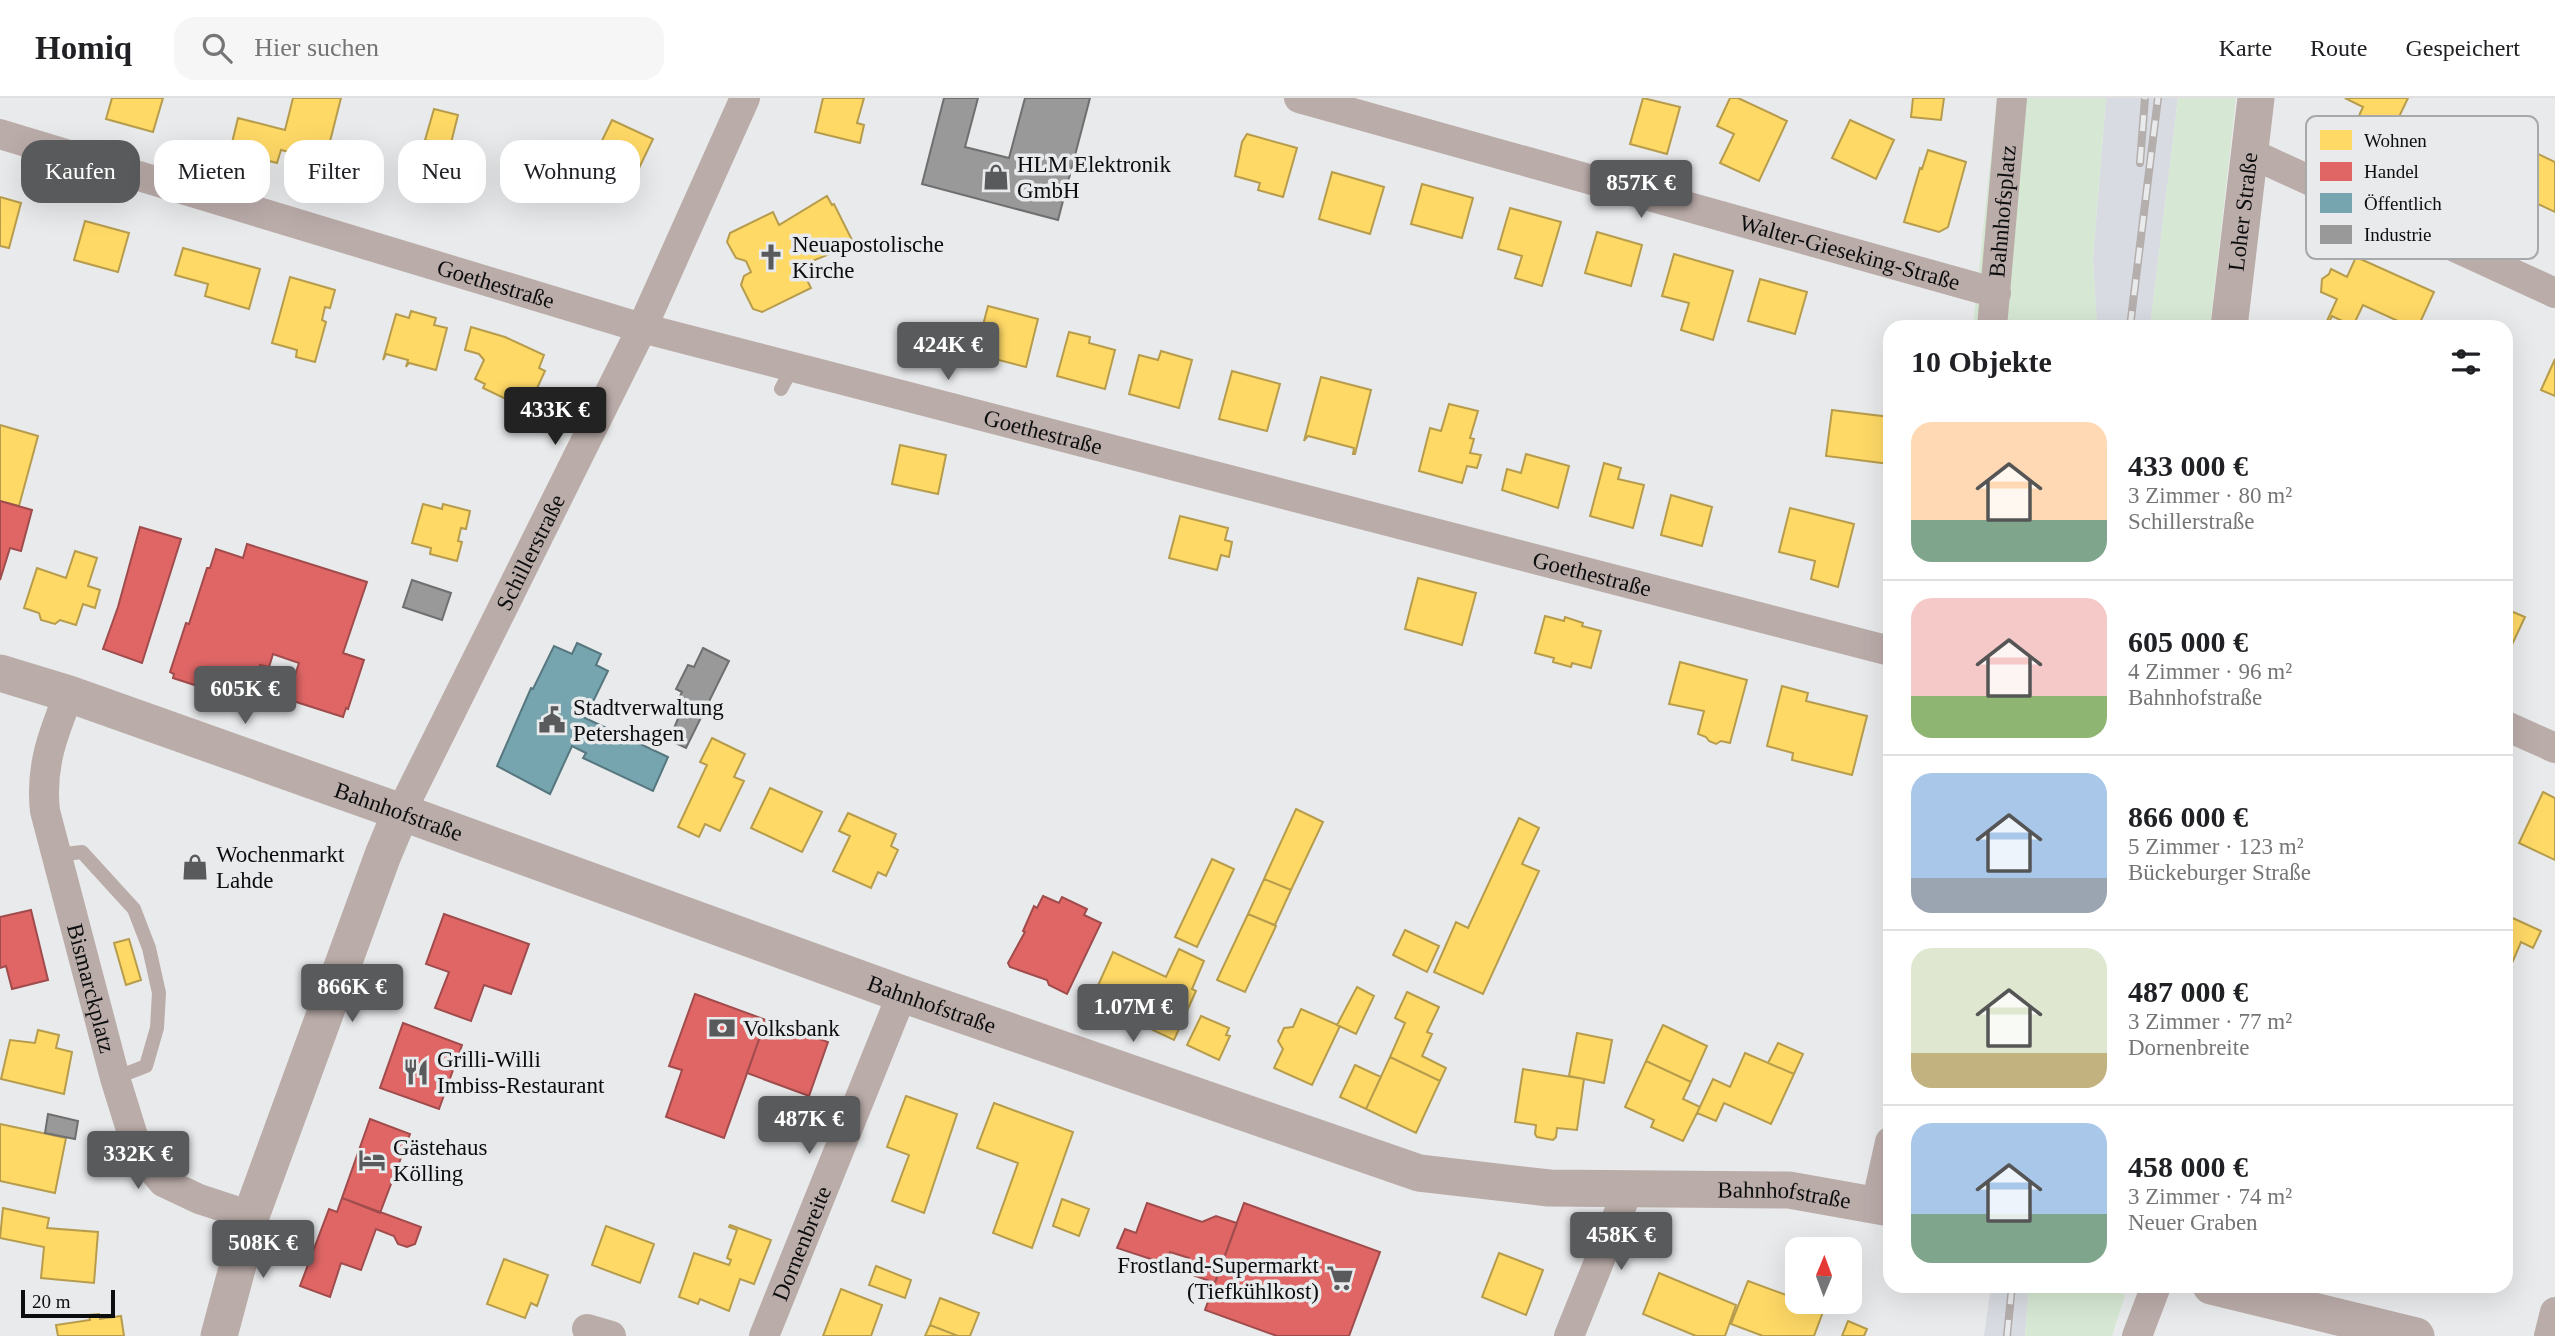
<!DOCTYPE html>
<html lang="de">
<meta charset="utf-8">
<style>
body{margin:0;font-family:"Times New Roman",serif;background:#f6f6f6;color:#202124;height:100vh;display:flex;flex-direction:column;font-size:26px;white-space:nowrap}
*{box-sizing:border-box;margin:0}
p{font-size:23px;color:#757577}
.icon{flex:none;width:38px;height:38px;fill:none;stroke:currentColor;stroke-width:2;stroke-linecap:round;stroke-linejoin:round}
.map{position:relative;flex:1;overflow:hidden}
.panel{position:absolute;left:1883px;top:222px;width:630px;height:973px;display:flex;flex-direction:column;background:#fff;border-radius:21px;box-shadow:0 7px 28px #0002}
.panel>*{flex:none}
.hud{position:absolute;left:21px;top:42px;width:665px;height:63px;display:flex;gap:14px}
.needle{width:46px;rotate:1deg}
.controls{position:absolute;left:1785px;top:1139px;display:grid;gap:14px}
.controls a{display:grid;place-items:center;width:77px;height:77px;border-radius:14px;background:#fff;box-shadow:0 7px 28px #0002;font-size:35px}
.scale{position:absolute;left:21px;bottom:18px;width:94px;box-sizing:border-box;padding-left:7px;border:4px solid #0c0d0e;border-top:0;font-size:19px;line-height:24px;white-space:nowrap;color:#0c0d0e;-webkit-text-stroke:5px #e8eaec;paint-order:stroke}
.price{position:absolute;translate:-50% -60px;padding:0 16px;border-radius:7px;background:#595a5b;color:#fff;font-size:23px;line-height:46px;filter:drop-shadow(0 2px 4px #0008)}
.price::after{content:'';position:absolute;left:50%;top:42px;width:21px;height:16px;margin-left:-10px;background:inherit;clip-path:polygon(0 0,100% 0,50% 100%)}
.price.selected{background:#222;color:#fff}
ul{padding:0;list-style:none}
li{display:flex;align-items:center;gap:21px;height:175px;padding:0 28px}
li+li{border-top:2px solid #e0e0e0}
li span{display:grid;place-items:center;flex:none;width:196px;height:140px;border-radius:21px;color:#555}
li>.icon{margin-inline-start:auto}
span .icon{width:84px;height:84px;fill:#fffc;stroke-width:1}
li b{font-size:30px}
h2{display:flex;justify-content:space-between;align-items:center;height:84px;padding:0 28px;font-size:30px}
.chip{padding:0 24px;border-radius:21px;background:#fff;box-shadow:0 7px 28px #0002;font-size:24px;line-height:63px}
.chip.selected{background:#595a5b;color:#fff}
header{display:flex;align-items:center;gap:42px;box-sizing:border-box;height:98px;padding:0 35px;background:#fff;border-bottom:2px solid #e0e0e0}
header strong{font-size:33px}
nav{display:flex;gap:38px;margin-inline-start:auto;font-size:24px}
.search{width:490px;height:63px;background:#f6f6f6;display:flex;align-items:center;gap:18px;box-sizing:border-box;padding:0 24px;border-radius:21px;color:#757577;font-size:26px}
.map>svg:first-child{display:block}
.built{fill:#d8dbe1}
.green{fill:#d6e8d3}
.homes{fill:#ffd966;stroke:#b69c4c;stroke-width:2}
.shops{fill:#e06666;stroke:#a04b4c;stroke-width:2}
.public{fill:#76a5af;stroke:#56777f;stroke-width:2}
.industry{fill:#999;stroke:#6f6f6f;stroke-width:2}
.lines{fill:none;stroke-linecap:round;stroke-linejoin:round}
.service{stroke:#baaca9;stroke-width:14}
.minor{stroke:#baaca9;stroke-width:30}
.tertiary{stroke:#baaca9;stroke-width:37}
.rail-casing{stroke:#b4aead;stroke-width:8}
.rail{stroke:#e8eaec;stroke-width:5;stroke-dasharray:16;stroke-linecap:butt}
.labels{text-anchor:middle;stroke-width:7;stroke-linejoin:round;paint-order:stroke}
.poi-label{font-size:23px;fill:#0c0d0e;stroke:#e8eaec;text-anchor:start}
.street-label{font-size:23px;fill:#0c0d0e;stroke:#e8eaec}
.key{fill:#e8eaec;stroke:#a6a8a9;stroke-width:2}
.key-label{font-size:19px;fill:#0c0d0e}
</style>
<header>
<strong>Homiq</strong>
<div class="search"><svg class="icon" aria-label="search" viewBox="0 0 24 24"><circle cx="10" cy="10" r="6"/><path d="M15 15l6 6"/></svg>Hier suchen</div>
<nav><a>Karte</a><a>Route</a><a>Gespeichert</a></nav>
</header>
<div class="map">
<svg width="2555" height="1238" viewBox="0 0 2555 1238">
<rect width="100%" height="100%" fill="#e9eaeb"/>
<path class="built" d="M2106 0H2178L2150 229H2097L2093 161Z
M1991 1188H2029L2025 1238H1984Z"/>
<path class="green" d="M1997 0H2106L2093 161 2097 229H1973Z
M2178 0H2236L2210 229H2150Z
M2029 1188H2092L2125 1197 2112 1238H2025Z"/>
<path class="homes" d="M112 0H163L153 34 106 21Z
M293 0H341L325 63 281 52 277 65 230 53 238 20 285 32Z
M823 0H864L857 25 864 27 860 45 815 34Z
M1643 0 1680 9 1667 56 1630 46Z
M1730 0H1738L1787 23 1759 83 1720 65 1734 36 1717 28Z
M1913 0H1944L1941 22 1911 19Z
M2345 0H2408L2386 46 2353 31 2363 9Z
M434 11 458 17 450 49 425 42Z
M612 22 653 41 630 89 591 71 587 78 567 69 575 52 593 61Z
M1850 22 1894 42 1876 81 1832 60Z
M1247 36 1297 50 1283 99 1258 92 1260 85 1235 78 1242 44Z
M2523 49 2555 64V114L2504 90Z
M1928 52 1966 64 1948 129 1939 134 1904 124 1920 70 1922 71Z
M1332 74 1384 89 1370 136 1319 121Z
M1422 86 1473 100 1462 140 1411 126Z
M827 98 832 107 834 106 854 146 800 168 811 190 762 214 753 211 741 187 744 178 751 174 746 163 736 160 727 144 730 135 773 114 779 127Z
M0 99 21 105 9 150 0 148Z
M1510 110 1561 124 1542 188 1515 180 1522 158 1498 151Z
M85 123 129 135 118 174 74 162Z
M1597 134 1642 147 1631 188 1585 175Z
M183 150 260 171 249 211 205 198 208 186 175 177Z
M1674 156 1733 173 1713 242 1681 232 1689 205 1662 198Z
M2356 159 2434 194 2418 229H2411L2363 207 2353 228 2350 229 2349 226 2332 218 2328 226 2326 225 2337 201 2321 194 2322 181 2329 176 2331 171 2347 179Z
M290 179 335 192 330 210 325 209 322 222 326 224 315 264 296 259 297 252 272 245Z
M1760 181 1807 194 1795 236 1748 223Z
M988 208 1038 221 1026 269 964 253 969 232 981 235Z
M411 213 436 220 434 227 447 230 436 272 409 265 406 269 408 262 386 256 383 262 396 216 409 220Z
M471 229 505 239 544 257 539 270 545 273 533 299 526 295 521 308 483 290 485 286 475 281 484 262 479 256 465 252Z
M1069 234 1090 239 1089 245 1115 252 1105 291 1057 278Z
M1161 253 1192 262 1179 310 1129 296 1139 257 1158 262Z
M2555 261V298L2541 292Z
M1232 273 1280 286 1267 333 1219 321Z
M1321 279 1371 292 1355 356H1353L1354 350 1308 338 1304 343Z
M1449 306 1478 313 1470 340 1474 341 1470 355 1481 357 1477 370 1467 368 1462 385 1419 373 1430 330 1441 333Z
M1832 312 1890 319V366L1826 358Z
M0 327 38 338 19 408 0 403Z
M900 347 946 357 938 396 892 386Z
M1526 356 1569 368 1558 410 1502 392 1507 371 1521 375Z
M1604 365 1621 370 1618 381 1644 387 1633 430 1590 418Z
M1671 397 1712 409 1702 448 1661 437Z
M423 406 442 411 443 406 470 413 466 431 461 430 458 443 462 444 457 463 430 456 431 450 412 445Z
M1790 410 1854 426 1838 489 1811 481 1815 463 1779 454Z
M1180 418 1228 430 1225 442 1232 444 1229 459 1221 457 1217 472 1169 460Z
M75 453 97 460 88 488 100 492 95 510 83 506 76 527 60 522 55 526 41 522 39 515 24 510 37 470 66 480Z
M1418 480 1476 495 1462 547 1405 531Z
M2506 511 2525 519 2510 551 2506 549Z
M1545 518 1564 523 1565 519 1583 525 1582 528 1601 533 1591 570 1572 565 1571 569 1553 564 1554 560 1535 555Z
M1680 564 1747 582 1730 645 1721 643 1716 646 1709 643 1706 639 1698 636 1704 613 1669 606Z
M1782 588 1808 595 1806 603 1867 618 1852 677 1792 662 1793 655 1767 648Z
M712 640 745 656 734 679 744 683 720 733 705 726 699 739 678 729 707 667 700 664Z
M770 690 822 714 802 754 751 730Z
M2543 694 2555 700V762L2519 745Z
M1296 711 1323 724 1291 792 1264 781Z
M848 715 896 736 891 748 898 752 886 778 878 774 871 790 833 773 850 738 839 733Z
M1519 720 1539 730 1522 766 1539 773 1483 896 1434 874 1456 824 1468 830Z
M1212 761 1234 771 1197 849 1175 839Z
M1264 781 1291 792 1275 827 1248 816Z
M1248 816 1276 828 1245 894 1217 882Z
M2506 817 2541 833 2533 850 2521 844 2513 863 2506 860Z
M1405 832 1439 848 1427 874 1393 857Z
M129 841 141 882 126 887 114 845Z
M1179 851 1204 863 1192 891 1196 893 1174 942 1091 903 1113 854 1166 879Z
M1357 889 1374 898 1356 936 1337 927Z
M1407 894 1439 909 1427 934 1432 936 1422 958 1446 970 1440 983 1390 959 1405 925 1395 920Z
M1301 911 1340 928 1312 987 1274 970 1283 951 1278 943 1284 930 1293 929Z
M1201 918 1229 930 1226 937 1230 938 1219 962 1187 947Z
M1663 927 1707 948 1691 984 1646 963Z
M38 932 59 937 56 950 72 954 64 996 1 981 10 942 35 945Z
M1577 935 1612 942 1604 985 1569 978Z
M1778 945 1803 956 1794 976 1768 965Z
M1745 955 1794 976 1771 1026 1724 1005 1716 1023 1697 1015 1713 981 1730 989Z
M1390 959 1440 983 1416 1035 1366 1011Z
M1646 963 1691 984 1683 1001 1700 1009 1683 1043 1651 1029 1654 1022 1625 1009Z
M1355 967 1381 979 1366 1011 1340 999Z
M1523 971 1584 981 1577 1032 1557 1030 1556 1039 1553 1042 1537 1039 1535 1036 1536 1027 1515 1024Z
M906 998 957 1016 924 1115 892 1103 909 1057 887 1049Z
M994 1005 1073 1034 1032 1150 993 1135 1018 1065 977 1050Z
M0 1026 66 1040 55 1095 0 1083Z
M1062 1101 1089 1111 1079 1138 1053 1128Z
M3 1110 49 1120 47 1130 98 1134 94 1185 41 1180 44 1149 0 1140Z
M730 1127 771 1142 754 1186 740 1181 729 1213 700 1201 698 1206 679 1199 694 1155 729 1167 731 1162 727 1160 737 1132 729 1129Z
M606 1128 654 1146 640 1185 592 1167Z
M1499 1155 1543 1172 1526 1217 1482 1199Z
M504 1161 548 1177 537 1208 531 1205 525 1220 487 1206Z
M876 1168 911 1182 905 1200 869 1187Z
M1659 1175 1736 1207 1725 1238H1696L1643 1216Z
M1748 1183 1797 1201V1204H1805L1824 1211 1814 1238H1763L1731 1226Z
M841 1191 882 1207 871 1238H823Z
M940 1200 979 1215 970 1238H958L930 1227Z
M99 1216 100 1221 121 1218 124 1238H58L56 1227 90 1222 89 1217Z
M1848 1223 1867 1231 1864 1238H1842Z
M930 1227 958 1238H925Z"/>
<path class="shops" d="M0 403 32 412 21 453 10 450 0 482Z
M140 429 181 441 142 565 103 551 118 509Z
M247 446 367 484 343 555 364 562 348 611 346 610 343 619 287 601 299 565 273 556 269 569 260 567 257 575 266 578 256 607 173 580 174 576 170 574 186 525 189 526 207 470H210L216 451 243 460Z
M1043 798 1059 805 1062 799 1087 811 1084 817 1101 825 1067 896 1049 887 1047 882 1010 869 1008 865 1025 834 1023 833 1034 808 1037 810Z
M31 812 48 882 12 891 6 868 0 870V819Z
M444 816 529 846 511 896 484 887 471 923 435 910 449 874 426 866Z
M695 896 766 922 724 1040 666 1019 682 972 669 968Z
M766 922 828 944 809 998 747 975Z
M403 925 462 947 439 1011 380 990Z
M370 1021 410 1036 380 1115 342 1100Z
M342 1100 421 1129 415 1146 407 1149 398 1146 394 1138 376 1131 361 1172 341 1165 330 1199 300 1188 329 1111 337 1114Z
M1147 1105 1202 1124 1216 1118 1237 1125 1215 1185 1184 1174 1189 1160 1170 1154 1166 1166 1117 1150 1125 1131 1136 1135Z
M1244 1105 1380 1154 1349 1238H1277L1205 1212Z"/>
<path class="public" d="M577 545 601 556 596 567 608 573 585 620 668 659 653 693 583 660 586 655 572 648 550 696 497 668 531 590 533 591 554 548 572 556Z"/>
<path class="industry" d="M944 0H978L965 49 1009 60 1025 0H1090L1058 122 922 86Z
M412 482 451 495 442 522 403 509Z
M703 550 729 563 686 650 669 642 680 616 673 613 682 594 676 591 688 567 694 569Z
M48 1016 78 1023 75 1041 45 1035Z"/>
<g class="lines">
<path class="service" d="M781 291 792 270
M57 757 82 754 134 811 149 850 159 895 157 930 146 968 115 980"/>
<g class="minor">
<path id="s1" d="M1299 0 1996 195"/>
<path id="s2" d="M0 36 642 230 1890 553"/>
<path d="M2250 55 2555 195"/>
<path id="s3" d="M1992 229 2012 0"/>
<path id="s4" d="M69 596C53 636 40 669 45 713L115 980 138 1054 163 1084 199 1101 251 1118"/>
<path d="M2506 628 2555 650"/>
<path id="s5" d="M401 714 642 230 745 0"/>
<path d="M1876 1107 1890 1044"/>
<path d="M587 1231 611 1238"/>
<path id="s6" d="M764 1238 902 896"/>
<path d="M1569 1238 1628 1092"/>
<path d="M2137 1238 2156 1188"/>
<path d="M2549 1238 2555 1214"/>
</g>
<g class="tertiary">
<path id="s7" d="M2229 229 2256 0"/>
<path id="s8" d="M0 575 69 596 401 714 902 896 1419 1075 1549 1090 1789 1092 1890 1110"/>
<path d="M2211 1188 2416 1238"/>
<path d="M219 1238 251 1118 383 757 401 714"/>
</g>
<g class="rail-casing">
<path id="rail" d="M2140 65 2145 0
M2130 229 2158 0
M2007 1238 2012 1188"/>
</g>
<use href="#rail" class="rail"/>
</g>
<defs>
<g id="shop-bare" transform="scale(2.1)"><path d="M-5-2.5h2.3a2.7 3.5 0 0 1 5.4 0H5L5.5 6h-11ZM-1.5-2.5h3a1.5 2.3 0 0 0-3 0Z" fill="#595a5b" stroke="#e8eaec" stroke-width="2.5" paint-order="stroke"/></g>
<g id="church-bare" transform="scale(2.1)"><path d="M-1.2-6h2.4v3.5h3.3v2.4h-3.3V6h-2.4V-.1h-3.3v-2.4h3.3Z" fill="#595a5b" stroke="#e8eaec" stroke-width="2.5" paint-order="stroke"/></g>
<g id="civic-bare" transform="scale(2.1)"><path d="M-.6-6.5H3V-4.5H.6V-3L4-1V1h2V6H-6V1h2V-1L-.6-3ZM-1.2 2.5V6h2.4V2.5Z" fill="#595a5b" stroke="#e8eaec" stroke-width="2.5" paint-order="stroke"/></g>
<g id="bank-bare" transform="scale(2.1)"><path d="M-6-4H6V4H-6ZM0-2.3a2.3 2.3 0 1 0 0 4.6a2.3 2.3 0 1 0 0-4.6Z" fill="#595a5b" stroke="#e8eaec" stroke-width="2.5" paint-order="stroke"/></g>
<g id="restaurant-bare" transform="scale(2.1)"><path d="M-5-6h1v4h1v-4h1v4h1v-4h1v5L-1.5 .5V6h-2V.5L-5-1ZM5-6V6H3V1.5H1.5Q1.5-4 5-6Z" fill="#595a5b" stroke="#e8eaec" stroke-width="2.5" paint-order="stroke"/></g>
<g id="hotel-bare" transform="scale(2.1)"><path d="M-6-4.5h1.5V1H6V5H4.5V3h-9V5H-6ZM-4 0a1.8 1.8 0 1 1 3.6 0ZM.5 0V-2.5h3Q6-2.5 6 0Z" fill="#595a5b" stroke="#e8eaec" stroke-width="2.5" paint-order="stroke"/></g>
<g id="supermarket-bare" transform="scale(2.1)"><path d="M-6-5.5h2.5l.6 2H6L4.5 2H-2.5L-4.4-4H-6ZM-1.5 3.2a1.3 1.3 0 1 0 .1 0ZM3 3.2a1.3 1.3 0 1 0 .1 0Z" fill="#595a5b" stroke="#e8eaec" stroke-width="2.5" paint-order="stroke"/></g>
</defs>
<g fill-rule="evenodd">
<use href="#shop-bare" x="996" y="79"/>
<use href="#church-bare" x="771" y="159"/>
<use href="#civic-bare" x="552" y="622"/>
<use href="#shop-bare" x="195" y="769"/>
<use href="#bank-bare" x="722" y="930"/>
<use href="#restaurant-bare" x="416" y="974"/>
<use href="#hotel-bare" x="372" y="1062"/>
<use href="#supermarket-bare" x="1340" y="1180"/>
</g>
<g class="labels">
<g class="poi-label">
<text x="1017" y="74">HLM Elektronik<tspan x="1017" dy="26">GmbH</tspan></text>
<text x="792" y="154">Neuapostolische<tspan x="792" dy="26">Kirche</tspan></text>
<text x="573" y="617">Stadtverwaltung<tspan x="573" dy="26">Petershagen</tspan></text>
<text x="216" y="764">Wochenmarkt<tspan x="216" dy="26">Lahde</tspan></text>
<text x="743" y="938">Volksbank</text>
<text x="437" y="969">Grilli-Willi<tspan x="437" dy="26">Imbiss-Restaurant</tspan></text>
<text x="393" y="1057">Gästehaus<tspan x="393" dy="26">Kölling</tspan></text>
<text x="1319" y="1175" text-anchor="end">Frostland-Supermarkt<tspan x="1319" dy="26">(Tiefkühlkost)</tspan></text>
</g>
<g class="street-label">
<text dy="8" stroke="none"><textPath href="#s3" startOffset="116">Bahnhofsplatz</textPath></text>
<text dy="8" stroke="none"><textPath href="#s7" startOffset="116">Loher Straße</textPath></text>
<text dy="8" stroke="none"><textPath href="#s1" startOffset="572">Walter-Gieseking-Straße</textPath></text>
<text dy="8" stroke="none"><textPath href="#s2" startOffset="518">Goethestraße</textPath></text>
<text dy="8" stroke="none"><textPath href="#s2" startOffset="1085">Goethestraße</textPath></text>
<text dy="8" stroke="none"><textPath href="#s5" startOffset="290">Schillerstraße</textPath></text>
<text dy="8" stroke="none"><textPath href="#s2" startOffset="1652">Goethestraße</textPath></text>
<text dy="8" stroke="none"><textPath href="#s8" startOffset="422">Bahnhofstraße</textPath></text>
<text dy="8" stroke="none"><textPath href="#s4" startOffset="304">Bismarckplatz</textPath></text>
<text dy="8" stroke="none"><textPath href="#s8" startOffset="989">Bahnhofstraße</textPath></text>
<text dy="8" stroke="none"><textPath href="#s8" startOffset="1871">Bahnhofstraße</textPath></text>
<text dy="8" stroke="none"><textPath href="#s6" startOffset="100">Dornenbreite</textPath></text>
</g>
</g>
<rect x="2306" y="18" width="232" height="143" rx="10" class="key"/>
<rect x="2320" y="32" width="32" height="20" fill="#ffd966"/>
<rect x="2320" y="64" width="32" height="19" fill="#e06666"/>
<rect x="2320" y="95" width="32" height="20" fill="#76a5af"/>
<rect x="2320" y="127" width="32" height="19" fill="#999"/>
<g class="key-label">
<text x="2364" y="49">Wohnen</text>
<text x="2364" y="80">Handel</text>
<text x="2364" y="112">Öffentlich</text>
<text x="2364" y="143">Industrie</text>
</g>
</svg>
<div class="controls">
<a><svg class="needle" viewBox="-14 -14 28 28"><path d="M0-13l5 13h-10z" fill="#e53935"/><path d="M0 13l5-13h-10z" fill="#757577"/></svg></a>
</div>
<div class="scale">20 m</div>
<b class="price" style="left:1641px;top:122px">857K €</b>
<b class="price" style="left:948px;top:284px">424K €</b>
<b class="price selected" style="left:555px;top:349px">433K €</b>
<b class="price" style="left:245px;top:628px">605K €</b>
<b class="price" style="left:352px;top:926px">866K €</b>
<b class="price" style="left:1133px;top:946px">1.07M €</b>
<b class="price" style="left:809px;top:1058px">487K €</b>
<b class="price" style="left:138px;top:1093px">332K €</b>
<b class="price" style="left:1621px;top:1174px">458K €</b>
<b class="price" style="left:263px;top:1182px">508K €</b>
<div class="hud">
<a class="chip selected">Kaufen</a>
<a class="chip">Mieten</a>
<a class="chip">Filter</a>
<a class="chip">Neu</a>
<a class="chip">Wohnung</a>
</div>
<section class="panel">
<h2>10 Objekte<svg class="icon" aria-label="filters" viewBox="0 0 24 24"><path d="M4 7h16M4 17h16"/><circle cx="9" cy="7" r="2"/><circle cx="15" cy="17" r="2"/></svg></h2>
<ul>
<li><span style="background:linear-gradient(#ffd9b3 70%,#7fa58c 0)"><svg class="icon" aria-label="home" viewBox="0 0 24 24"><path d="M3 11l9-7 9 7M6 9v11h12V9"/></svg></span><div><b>433 000 €</b><p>3 Zimmer · 80 m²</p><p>Schillerstraße</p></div></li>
<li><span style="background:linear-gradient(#f6c9c9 70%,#8fb573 0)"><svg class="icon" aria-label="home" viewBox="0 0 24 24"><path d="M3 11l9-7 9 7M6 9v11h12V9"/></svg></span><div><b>605 000 €</b><p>4 Zimmer · 96 m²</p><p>Bahnhofstraße</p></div></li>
<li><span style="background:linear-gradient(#a9c7e8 75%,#9aa5b1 0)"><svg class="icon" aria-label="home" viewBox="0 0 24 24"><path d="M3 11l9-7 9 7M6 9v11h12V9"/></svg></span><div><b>866 000 €</b><p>5 Zimmer · 123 m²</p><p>Bückeburger Straße</p></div></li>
<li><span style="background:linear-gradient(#dfe7d0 75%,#c2b280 0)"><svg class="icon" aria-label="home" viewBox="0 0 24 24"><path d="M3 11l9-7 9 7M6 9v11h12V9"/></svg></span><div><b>487 000 €</b><p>3 Zimmer · 77 m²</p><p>Dornenbreite</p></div></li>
<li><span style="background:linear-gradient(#a9c7e8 65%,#7fa58c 0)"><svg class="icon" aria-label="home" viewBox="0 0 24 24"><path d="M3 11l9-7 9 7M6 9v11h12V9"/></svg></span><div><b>458 000 €</b><p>3 Zimmer · 74 m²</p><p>Neuer Graben</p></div></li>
</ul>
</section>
</div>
